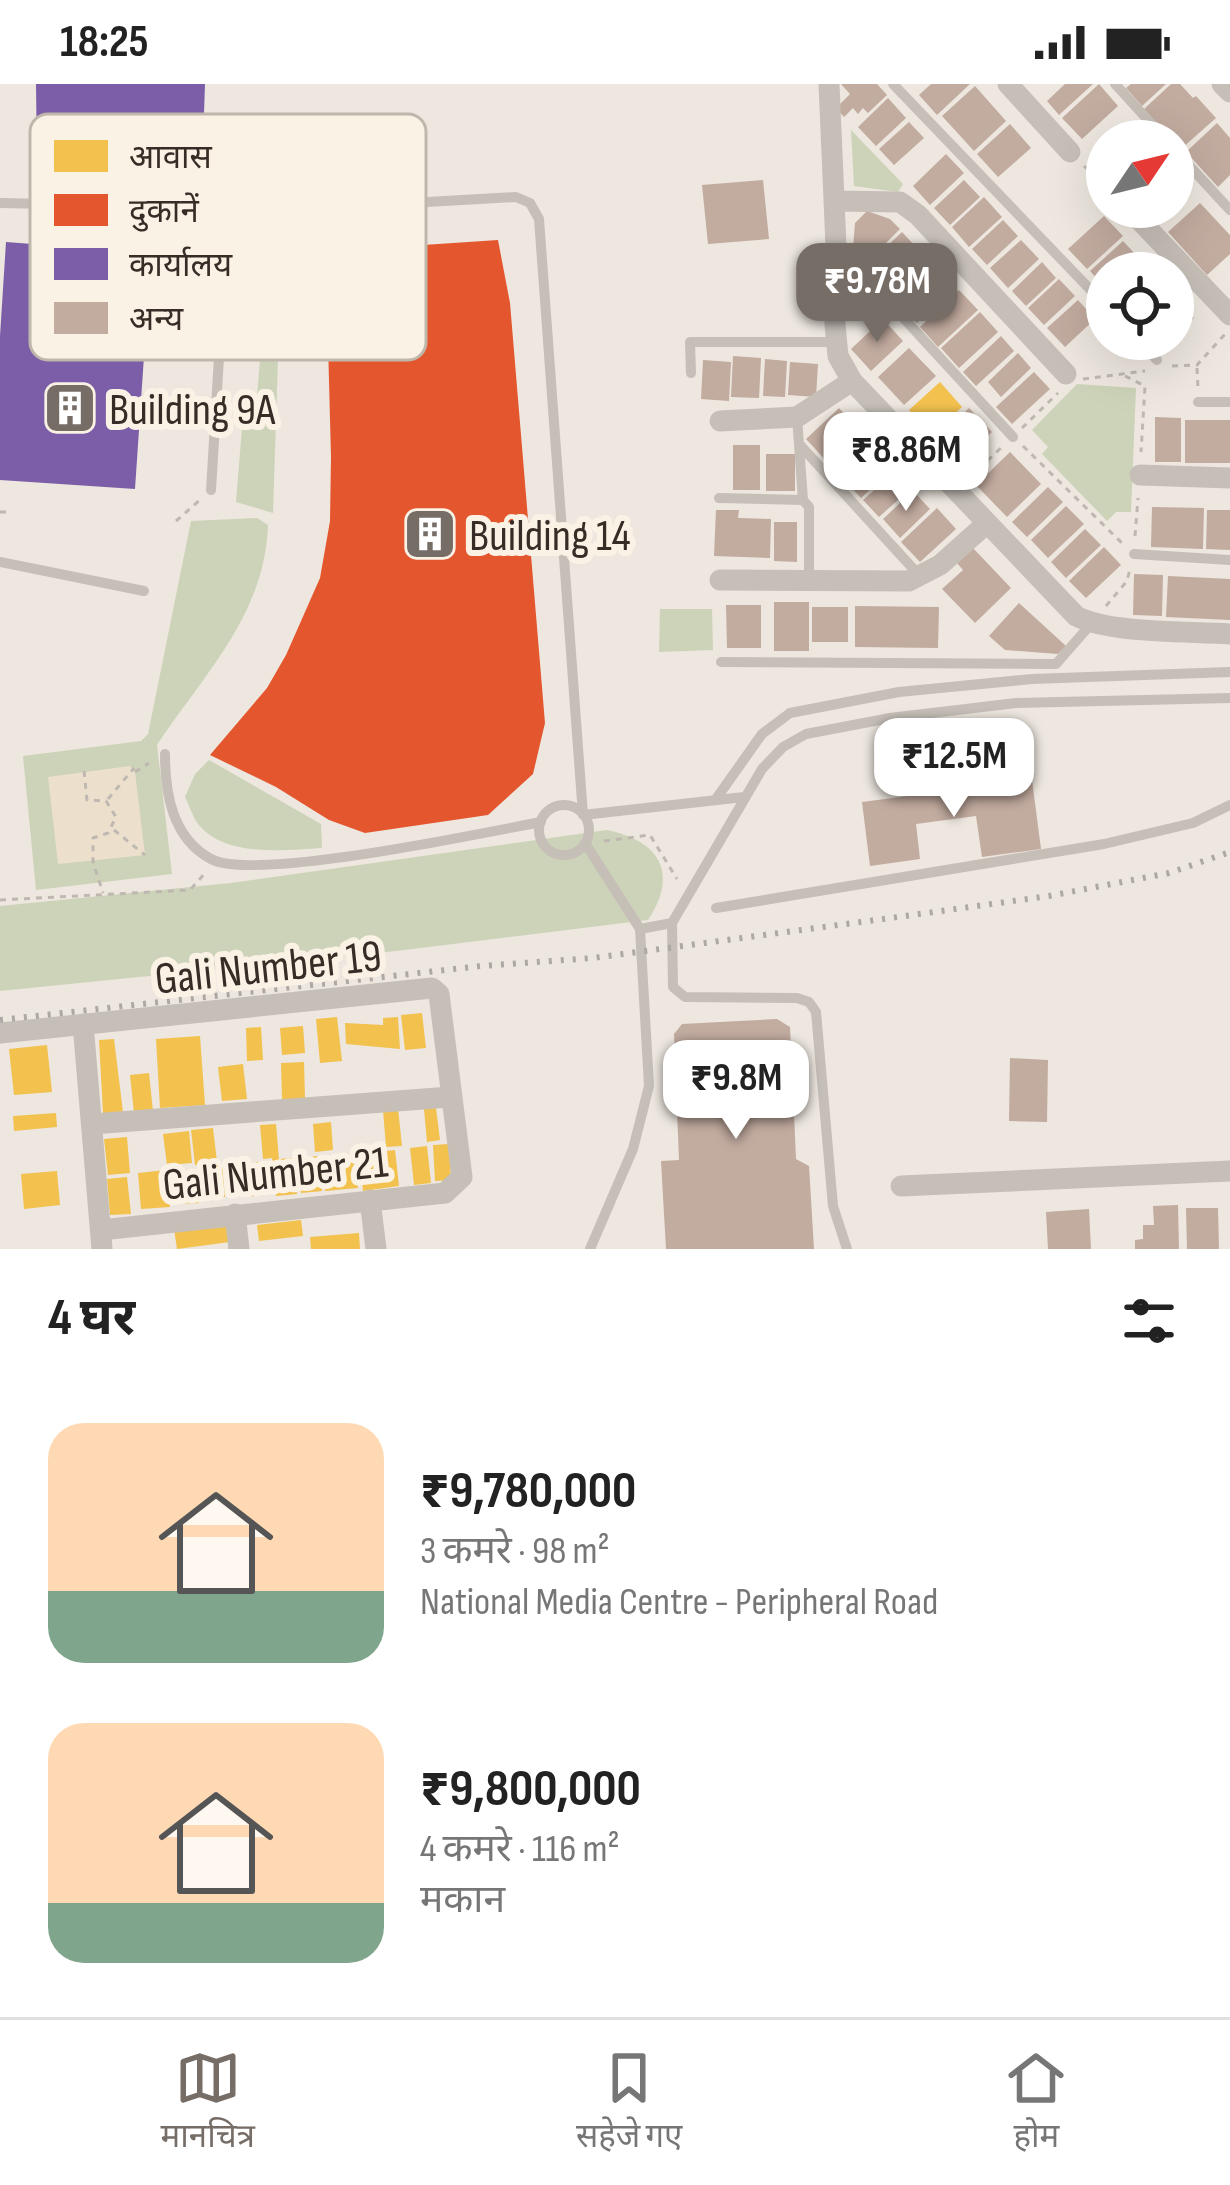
<!DOCTYPE html>
<html lang="hi">
<meta charset="utf-8">
<style>
body{margin:0;font-family:"Sofia Sans Condensed","Noto Sans Devanagari",sans-serif;background:#f2f2f2;color:#222;height:100vh;display:flex;flex-direction:column;font-size:45px;white-space:nowrap}
*{box-sizing:border-box;margin:0}
p{font-size:39px;color:#767676}
.icon{flex:none;width:66px;height:66px;fill:none;stroke:currentColor;stroke-width:2;stroke-linecap:round;stroke-linejoin:round}
.map{position:relative;height:1165px;overflow:hidden}
.side{display:flex;flex-direction:column;background:#fff;flex:1}
.side>*{flex:none}
.needle{width:78px;rotate:55deg}
.buttons{position:absolute;left:1086px;top:36px;display:grid;gap:24px}
.buttons a{display:grid;place-items:center;width:108px;height:108px;border-radius:50%;background:#fff;box-shadow:0 12px 48px #0002;font-size:60px}
.price{position:absolute;translate:-50% -102px;padding:0 27px;border-radius:24px;background:#fff;color:#222;font-size:39px;line-height:78px;filter:drop-shadow(0 3px 6px #0008)}
.price::after{content:'';position:absolute;left:50%;top:72px;width:36px;height:27px;margin-left:-18px;background:inherit;clip-path:polygon(0 0,100% 0,50% 100%)}
.price.current{background:#776d67;color:#fff}
ul{padding:0;list-style:none}
li{display:flex;align-items:center;gap:36px;height:300px;padding:0 48px}
li span{display:grid;place-items:center;flex:none;width:336px;height:240px;border-radius:36px;color:#555}
li>.icon{margin-inline-start:auto}
span .icon{width:144px;height:144px;fill:#fffc;stroke-width:1}
li b{font-size:51px}
h2{display:flex;justify-content:space-between;align-items:center;height:144px;padding:0 48px;font-size:51px}
.status{display:flex;justify-content:space-between;align-items:center;height:84px;padding:0 60px;background:#fff;direction:ltr}
.status svg{height:33px;fill:currentColor}
.dock{display:flex;justify-content:space-around;align-items:center;height:168px;border-top:3px solid #e0e0e0;background:#fff;font-size:33px;color:#767676}
.dock a{display:grid;justify-items:center;gap:6px}
.dock .current{color:#776d67}
.map>svg:first-child{display:block}
.green{fill:#cdd3b8}
.plaza{fill:#ece0cd}
.homes{fill:#f2c14e}
.shops{fill:#e4572e}
.offices{fill:#7b5ea7}
.building{fill:#c2ab9f}
.lines{fill:none;stroke-linecap:round;stroke-linejoin:round}
.path{stroke:#bfb8b1;stroke-width:3;stroke-dasharray:6 6;stroke-linecap:butt}
.lane{stroke:#c6bfb8;stroke-width:10}
.street{stroke:#c6bfb8;stroke-width:21}
.rail{stroke:#ada8a3;stroke-width:6;stroke-dasharray:3 9;stroke-linecap:butt}
.labels{text-anchor:middle;stroke-width:12;stroke-linejoin:round;paint-order:stroke}
.poi-label{font-size:45px;fill:#372c26;stroke:#fbf2e6;text-anchor:start}
.street-label{font-size:45px;fill:#372c26;stroke:#fbf2e6}
.key{fill:#fbf2e6;stroke:#c0b7ac;stroke-width:3}
.key-label{font-size:33px;fill:#372c26}
</style>
<div class="status"><b>18:25</b><svg viewBox="0 0 49 12"><path d="M0 12V9h3v3zM5 12V6h3v6zM10 12V3h3v9zM15 12V0h3v12zM26 1h20v11H26zM47 4h2v5h-2z"/></svg></div>
<div class="map">
<svg width="1230" height="1165" viewBox="0 0 1230 1165">
<rect width="100%" height="100%" fill="#ede7df"/>
<path class="green" d="M851 46 903 100 898 108 854 102Z
M282 151 273 429 236 418 243 331 256 325 270 152Z
M1077 300 1136 304 1131 428H1116L1107 437 1042 370 1048 363 1032 346Z
M257 434 268 441C265 531 204 590 157 661L172 790 36 806 23 672 141 657 148 650 191 437Z
M660 525H712L713 566 659 568Z
M209 676 321 740 322 764C285 766 225 774 198 740 193 733 189 721 185 713L195 690Z
M607 746C660 757 679 789 648 836L396 867 0 907V822L231 799Z"/>
<path class="plaza" d="M130 682 135 688 145 771 58 780 48 693Z"/>
<path class="homes" d="M940 298 962 323 932 351 909 326Z
M422 929 426 964 405 966 401 931Z
M337 933 342 977 320 979 316 935Z
M398 933 400 965 346 960 345 939 383 941V934Z
M303 942 305 969 282 971 280 944Z
M261 943 263 976 247 977 246 944Z
M200 952 205 1021 160 1024 156 955Z
M114 955 123 1028 103 1029 99 956Z
M47 961 52 1008 14 1011 9 965Z
M304 978 305 1015 282 1016 281 979Z
M243 980 247 1015 222 1017 218 983Z
M149 989 153 1027 134 1029 130 991Z
M398 1024 402 1062 386 1063 383 1026Z
M436 1024 440 1056 427 1058 424 1025Z
M56 1029 57 1043 14 1047 13 1032Z
M331 1038 333 1066 315 1068 313 1040Z
M276 1040 279 1075 293 1074 297 1110 276 1112 272 1074 263 1075 260 1041Z
M213 1044 217 1078 195 1081 191 1046Z
M189 1047 192 1079 167 1081 163 1050Z
M127 1053 130 1089 108 1091 104 1055Z
M449 1060 451 1096 435 1097 433 1061Z
M427 1062 431 1099 414 1101 410 1064Z
M395 1066 399 1102 363 1107 360 1070Z
M354 1069 358 1104 325 1107 322 1073Z
M318 1072 322 1107 301 1109 297 1074Z
M261 1078 264 1111 252 1112 249 1079Z
M222 1081 225 1113 206 1115 204 1083Z
M197 1085 199 1119 173 1120 171 1087Z
M166 1086 170 1123 141 1125 138 1089Z
M57 1087 60 1121 24 1125 21 1090Z
M127 1093 131 1130 110 1131 107 1095Z
M301 1136 303 1152 259 1157 257 1141Z
M227 1138 230 1158 177 1165 174 1145Z
M359 1149 360 1165H311L310 1153Z"/>
<path class="shops" d="M498 156 510 219 545 639 533 690 488 731 365 749 329 736 276 703 210 671 267 604 286 571 320 494 330 437 331 373 328 259 318 168Z"/>
<path class="offices" d="M36 0H205L202 88 37 78Z
M6 158 151 169 135 405 0 396V252Z"/>
<path class="building" d="M841 0H877L887 11 868 29 863 24 858 30 853 24 844 33 836 24 850 10Z
M931 0H970L937 31 919 11Z
M1065 0H1093L1059 31 1047 17Z
M1099 0 1118 22 1082 55 1062 34Z
M1131 0H1166L1142 22 1126 4Z
M1171 0H1180L1193 14 1196 12 1216 34 1181 65 1144 25Z
M975 2 1006 37 974 67 942 32Z
M888 14 906 34 876 62 858 43Z
M909 38 924 54 894 81 879 65Z
M1217 39 1230 54V91L1218 103 1186 68Z
M1010 40 1031 64 998 93 977 70Z
M946 70 964 89 930 121 913 102Z
M763 96 769 155 708 160 702 101Z
M964 96 980 113 950 141 934 124Z
M984 113 1002 133 969 163 952 143Z
M1200 119 1230 151V170L1207 191 1168 148Z
M867 127 890 135 900 145 867 178 853 164 855 139Z
M1104 132 1123 152 1087 185 1068 165Z
M1003 136 1018 152 987 181 972 165Z
M902 148 915 162 882 192 869 179Z
M1021 156 1039 175 1008 204 990 184Z
M1123 157 1153 189H1107V206L1090 187Z
M917 166 935 186 902 216 884 197Z
M1042 178 1056 194 1026 222 1012 207Z
M936 191 951 207 917 239 902 223Z
M1059 195 1075 212 1044 241 1028 224Z
M959 206 978 226 938 263 920 243Z
M1175 214 1194 234 1173 254V216Z
M1078 216 1095 235 1065 263 1047 244Z
M980 228 998 248 959 284 941 264Z
M883 235 903 257 871 287 851 265Z
M1001 252 1014 267 976 302 963 288Z
M909 264 936 292 904 321 878 293Z
M1018 269 1031 284 1001 313 988 298Z
M733 272 761 274 759 314 731 313Z
M765 275 787 277 785 313 763 312Z
M703 276 731 278 729 317 701 315Z
M790 278 818 280 816 313 788 311Z
M1034 288 1050 305 1012 340 996 323Z
M839 324 863 349 829 380 806 355Z
M969 324 992 348 959 379 937 355Z
M1155 333 1181 334V378H1155Z
M1185 336H1230V379H1185Z
M864 350 878 365 845 397 831 382Z
M733 361H760V406H733Z
M1010 368 1041 400 1007 433 976 401Z
M766 370H795V407H766Z
M877 371 891 386 861 414 847 399Z
M895 388 910 405 879 433 863 416Z
M1048 403 1063 418 1027 453 1012 438Z
M913 407 930 425 900 454 883 435Z
M1066 422 1084 440 1048 474 1031 456Z
M1152 423 1204 424 1203 465 1151 463Z
M937 424 956 445 920 478 901 458Z
M716 426H739L738 434 771 435 770 474 714 472Z
M1207 426H1230V466L1206 465Z
M774 438H797V478L774 477Z
M1085 445 1101 461 1066 494 1051 478Z
M972 463 1011 504 975 539 942 505 963 486 956 478Z
M1104 463 1121 481 1086 514 1069 497Z
M1134 490 1163 491 1162 532 1133 531Z
M1168 492 1230 495V536L1166 533Z
M774 518H809V567H774Z
M1019 519 1066 562 1058 570 1005 566 989 552Z
M726 521H761V564H727Z
M855 522 939 523 938 564 855 563Z
M812 523H848V558H812Z
M1032 696 1041 765 982 773 976 732 916 740 920 775 870 782 862 718Z
M777 935 790 943 796 1075 809 1082 814 1165H666L661 1077 679 1076 674 950 682 940Z
M1010 974 1048 976 1047 1038 1009 1037Z
M1178 1121 1179 1165H1135V1156L1143 1155V1141H1154L1153 1122Z
M1186 1124H1218L1219 1165H1187Z
M1089 1125 1091 1165H1048L1046 1128Z"/>
<g class="lines">
<path class="path" d="M1084 82 1107 103
M1172 282 1197 281 1226 249
M1197 284 1198 304
M1125 292 1145 302 1141 368
M1083 295 1145 287
M1022 344 1058 309
M1023 362 1124 461
M970 393 1002 363
M0 428H9
M176 437 201 415
M1135 452 1138 414
M1106 522 1127 497 1130 485
M84 687 87 716 106 717 116 733 108 749 93 754V778L103 809
M135 688 149 679
M886 700 890 648
M108 715 134 684
M114 746 145 771
M604 757 650 751 677 795
M0 816 190 806 206 788"/>
<path class="lane" d="M893 0 1107 223
M1115 0 1167 57
M1173 64 1230 126
M0 119 305 125 516 113 530 119 539 135 583 731 744 713
M839 164 1013 353
M1137 255 1157 276
M691 289 690 258H837
M1198 318H1230
M797 333 803 416 809 423V495
M799 360 918 490
M211 406 228 124
M719 414 803 416
M1134 470 1230 476
M0 478 144 507
M721 578 1056 580 1091 540
M165 670C165 709 172 754 211 775 254 798 482 749 541 738
M716 715 762 650 790 629 899 608 1032 595 1230 588
M539 746a25 25 0 1 1 50 0a25 25 0 1 1-50 0Z
M585 759 640 845 649 1002 633 1065 590 1165
M716 824 1104 760 1193 739 1230 721
M640 845 672 839
M847 1165 833 1122 816 928 809 918 797 914 685 913 673 903 672 839 762 685 783 663 806 650 890 634 1016 619 1230 614"/>
<path class="street" d="M829 0 836 162 835 241 838 272 852 297 1076 532C1111 550 1188 547 1230 550
M1008 0 1070 68
M1222 0 1230 8
M835 117 900 118 918 131 1066 290
M1127 123 1230 231
M720 337 797 333 852 297
M1140 391 1230 394
M720 496 909 497 940 481 986 440
M83 940 102 1165
M0 949 432 904 439 910 462 1093 445 1109 101 1146
M92 1040 450 1013
M901 1102 1230 1087
M370 1116 376 1165
M235 1130 239 1165"/>
<path class="rail" d="M0 936 481 882 593 874 898 833 1049 812 1169 789 1230 768"/>
</g>
<defs>
<g id="building-square" transform="scale(2.7)"><rect x="-9" y="-9" width="18" height="18" rx="4" fill="#776d67" stroke="#fbf2e6"/><path d="M-4-6H4V6H1V3H-1V6H-4ZM-2.5-4.3h1.7v1.8h-1.7ZM.8-4.3h1.7v1.8H.8ZM-2.5-1h1.7V.8h-1.7ZM.8-1h1.7V.8H.8Z" fill="#fff"/></g>
</defs>
<g fill-rule="evenodd">
<use href="#building-square" x="70" y="324"/>
<use href="#building-square" x="430" y="450"/>
</g>
<g class="labels">
<g class="poi-label">
<text x="109" y="340">Building 9A</text>
<text x="469" y="466">Building 14</text>
</g>
<g class="street-label">
<text transform="translate(268 882) rotate(-6)" y="16">Gali Number 19</text>
<text transform="translate(275 1088) rotate(-6)" y="16">Gali Number 21</text>
</g>
</g>
<rect x="30" y="30" width="396" height="246" rx="18" class="key"/>
<rect x="54" y="56" width="54" height="32" fill="#f2c14e"/>
<rect x="54" y="110" width="54" height="32" fill="#e4572e"/>
<rect x="54" y="164" width="54" height="32" fill="#7b5ea7"/>
<rect x="54" y="218" width="54" height="32" fill="#c2ab9f"/>
<g class="key-label">
<text x="129" y="84">आवास</text>
<text x="129" y="138">दुकानें</text>
<text x="129" y="192">कार्यालय</text>
<text x="129" y="246">अन्य</text>
</g>
</svg>
<div class="buttons">
<a><svg class="needle" viewBox="-14 -14 28 28"><path d="M0-13l5 13h-10z" fill="#e53935"/><path d="M0 13l5-13h-10z" fill="#767676"/></svg></a>
<a><svg class="icon" aria-label="locate" viewBox="0 0 24 24"><circle cx="12" cy="12" r="6"/><path d="M12 2v4M12 18v4M2 12h4M18 12h4"/></svg></a>
</div>
<b class="price current" style="left:877px;top:261px">₹9.78M</b>
<b class="price" style="left:906px;top:430px">₹8.86M</b>
<b class="price" style="left:954px;top:736px">₹12.5M</b>
<b class="price" style="left:736px;top:1058px">₹9.8M</b>
</div>
<section class="side">
<h2>4 घर<svg class="icon" aria-label="filters" viewBox="0 0 24 24"><path d="M4 7h16M4 17h16"/><circle cx="9" cy="7" r="2"/><circle cx="15" cy="17" r="2"/></svg></h2>
<ul>
<li><span style="background:linear-gradient(#ffd9b3 70%,#7fa58c 0)"><svg class="icon" aria-label="home" viewBox="0 0 24 24"><path d="M3 11l9-7 9 7M6 9v11h12V9"/></svg></span><div><b>₹9,780,000</b><p>3 कमरे · 98 m²</p><p>National Media Centre - Peripheral Road</p></div></li>
<li><span style="background:linear-gradient(#ffd9b3 75%,#7fa58c 0)"><svg class="icon" aria-label="home" viewBox="0 0 24 24"><path d="M3 11l9-7 9 7M6 9v11h12V9"/></svg></span><div><b>₹9,800,000</b><p>4 कमरे · 116 m²</p><p>मकान</p></div></li>
</ul>
</section>
<nav class="dock">
<a class="current"><svg class="icon" aria-label="map" viewBox="0 0 24 24"><path d="M3 6l6-2 6 2 6-2v14l-6 2-6-2-6 2zM9 4v14M15 6v14"/></svg>मानचित्र</a>
<a><svg class="icon" aria-label="saved" viewBox="0 0 24 24"><path d="M7 4h10v16l-5-4-5 4z"/></svg>सहेजे गए</a>
<a><svg class="icon" aria-label="home" viewBox="0 0 24 24"><path d="M3 11l9-7 9 7M6 9v11h12V9"/></svg>होम</a>
</nav>
